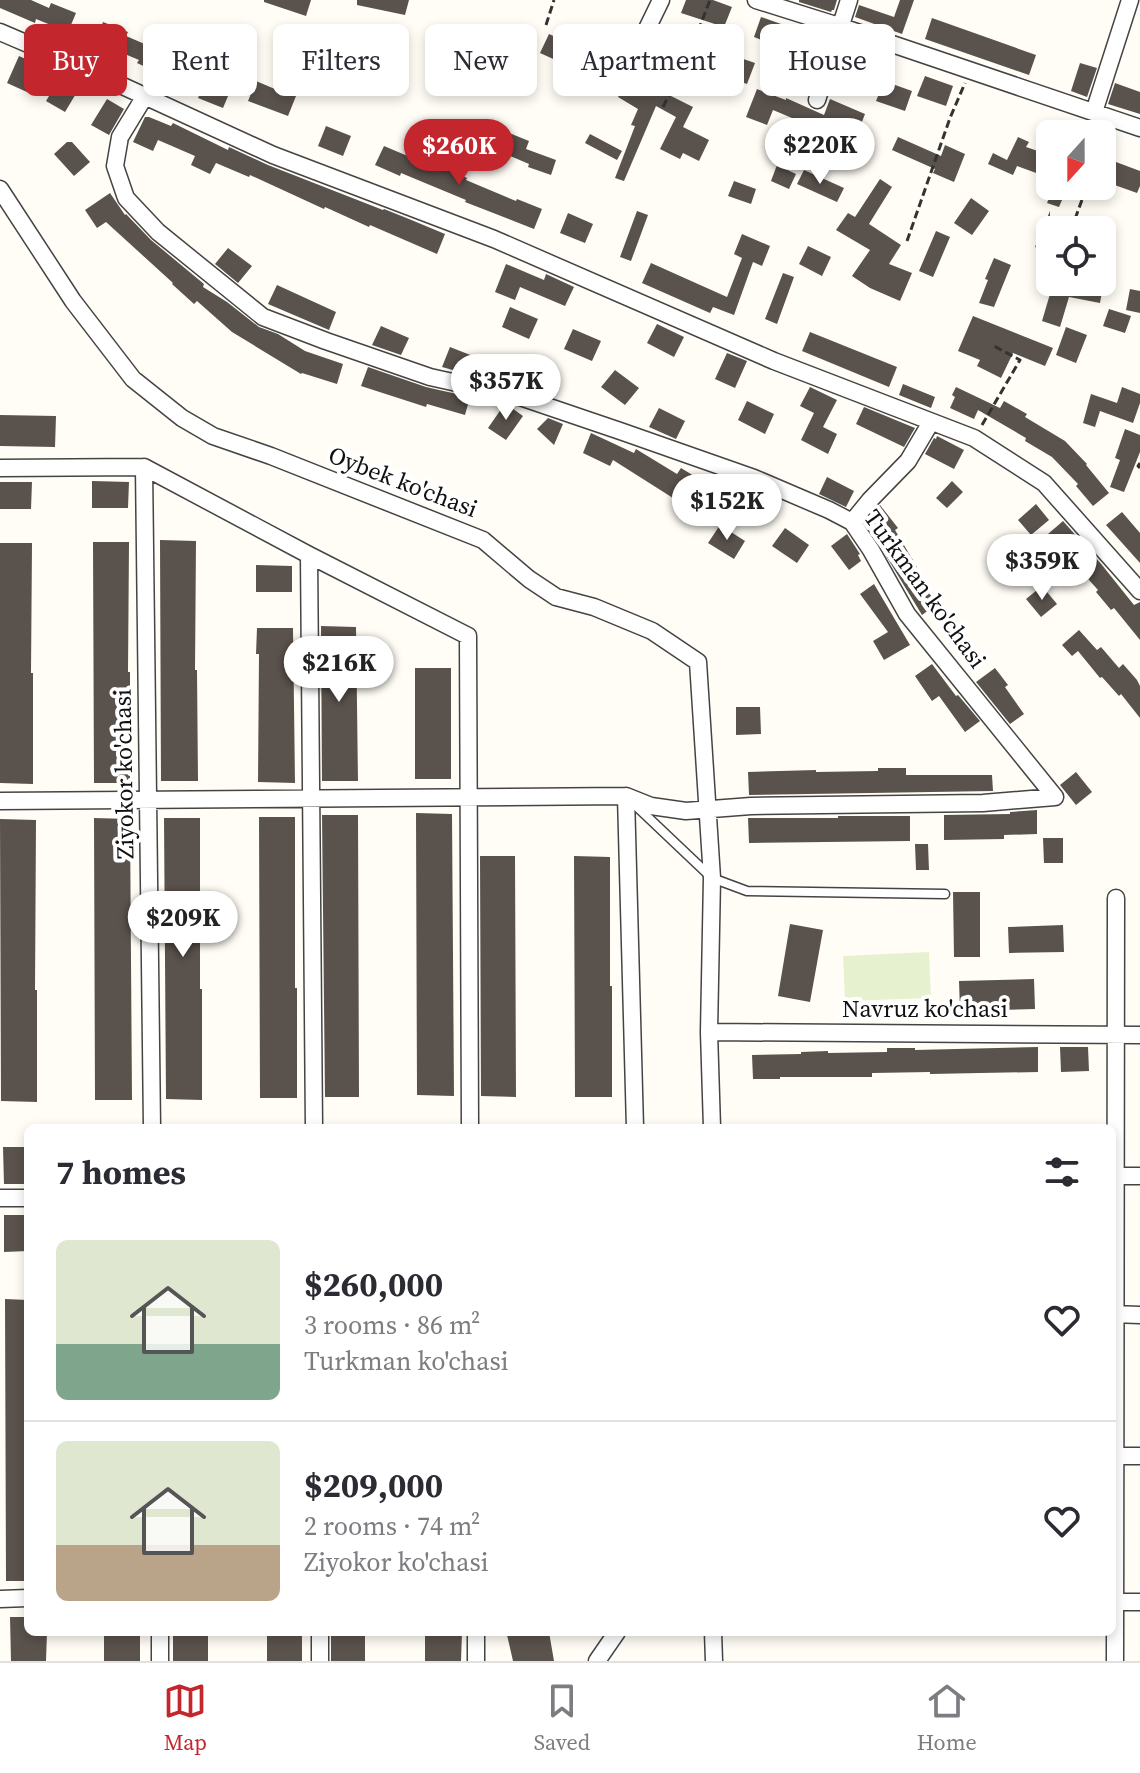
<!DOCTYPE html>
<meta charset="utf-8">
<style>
body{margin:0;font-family:"Source Serif 4",serif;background:#f2f2f3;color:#2b2b33;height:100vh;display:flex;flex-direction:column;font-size:30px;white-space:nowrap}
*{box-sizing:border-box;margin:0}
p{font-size:26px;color:#7c7c81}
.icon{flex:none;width:44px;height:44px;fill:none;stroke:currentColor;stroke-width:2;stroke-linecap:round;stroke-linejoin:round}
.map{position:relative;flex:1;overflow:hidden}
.panel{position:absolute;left:24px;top:1124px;width:1092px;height:512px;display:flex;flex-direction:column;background:#fff;border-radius:12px;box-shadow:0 4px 12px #0003}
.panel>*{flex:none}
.banner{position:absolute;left:24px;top:24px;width:1092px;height:72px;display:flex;gap:16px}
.needle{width:52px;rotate:201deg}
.fabs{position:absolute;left:1036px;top:120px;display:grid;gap:16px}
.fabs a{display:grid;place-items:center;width:80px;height:80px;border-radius:12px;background:#fff;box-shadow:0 4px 12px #0003;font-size:40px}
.price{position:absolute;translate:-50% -68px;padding:0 18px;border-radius:28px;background:#fff;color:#222;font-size:26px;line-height:52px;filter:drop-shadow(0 2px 4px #0008)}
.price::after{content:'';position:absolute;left:50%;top:48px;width:24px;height:18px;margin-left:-12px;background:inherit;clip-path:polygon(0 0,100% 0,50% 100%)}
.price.on{background:#c4262e;color:#fff}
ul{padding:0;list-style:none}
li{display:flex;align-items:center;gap:24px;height:200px;padding:0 32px}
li+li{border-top:2px solid #e1e1e2}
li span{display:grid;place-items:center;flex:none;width:224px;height:160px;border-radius:12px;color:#555}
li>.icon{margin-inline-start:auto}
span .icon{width:96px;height:96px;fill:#fffc;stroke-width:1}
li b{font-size:34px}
h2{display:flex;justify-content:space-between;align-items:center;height:96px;padding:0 32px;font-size:34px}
.pill{padding:0 28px;border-radius:12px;background:#fff;box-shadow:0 4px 12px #0003;font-size:28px;line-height:72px}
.pill.on{background:#c4262e;color:#fff}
.tabs{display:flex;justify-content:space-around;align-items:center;height:112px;border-top:2px solid #e1e1e2;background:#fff;font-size:22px;color:#7c7c81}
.tabs a{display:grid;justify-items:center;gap:4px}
.tabs .on{color:#c4262e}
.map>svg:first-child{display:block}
.pitch{fill:#e6f2cf}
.building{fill:#5a524d}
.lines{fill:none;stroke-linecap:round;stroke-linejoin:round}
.lane-casing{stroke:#444;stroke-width:11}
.street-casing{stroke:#444;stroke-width:19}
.path{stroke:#333;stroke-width:3;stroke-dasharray:8 4;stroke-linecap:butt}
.lane{stroke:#fff;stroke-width:8}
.street{stroke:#fff;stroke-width:16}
.labels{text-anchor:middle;stroke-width:8;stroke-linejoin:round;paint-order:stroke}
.street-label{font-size:24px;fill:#111;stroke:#fff}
</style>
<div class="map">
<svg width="1140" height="1661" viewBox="0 0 1140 1661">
<rect width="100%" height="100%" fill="#fffdf5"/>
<path class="pitch" d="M929 952 931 998 845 1001 843 956Z"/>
<path class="building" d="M0 0H31L49 8 51 3 76 13 68 32 36 19 35 23 0 8Z
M264 0H311L306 16 264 2Z
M357 0H409L405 15 357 5Z
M686 0H713L732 7 724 27 681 13Z
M799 0H837L834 10H832L831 12 799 2Z
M900 0H914L902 34 855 17 859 5 894 17Z
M761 17 801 31 802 27 826 36 819 57 784 43 782 48 754 37Z
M932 18 1036 55 1029 75 925 39Z
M103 22 128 32 126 36 161 51 150 69 137 63 139 60 96 42Z
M493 34 513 42 503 70 482 63Z
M549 34 576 46 575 49 606 63 597 83 570 71 571 67 540 53Z
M855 48 883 58 876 79 847 68Z
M726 53 755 63 747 84 719 74Z
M19 56 39 65 27 92 7 83Z
M173 56 201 68 198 75 231 89 223 108 198 98 201 91 164 75Z
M1080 63 1097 68 1087 97 1071 91Z
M636 69 662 86 659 90 693 107 683 127 709 140 699 161 683 153 680 159 660 149 676 117 656 106 624 181 615 178 635 126 631 125 638 109 618 97Z
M62 75 80 87 65 112 46 101Z
M925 76 953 86 946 106 917 96Z
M256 81 282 92 285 86 298 91 288 116 248 101Z
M884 81 912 91 905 111 876 101Z
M1115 83 1140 92V114L1108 104Z
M757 89 786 100V98L824 115 830 99 865 114 852 147 817 132 818 129 773 110 767 125 746 117Z
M107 99 124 109 109 135 91 125Z
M145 117H149L171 126 173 123 228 150 229 147 268 165 383 210 384 209 409 219 445 234 437 254 370 225 369 227 325 207 324 209 250 175 249 177 216 163 210 174 191 165 195 156 158 140 153 151 133 142Z
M326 126 351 136 343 156 318 146Z
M504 131 529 141 526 149 556 160 551 175 528 167 529 164 496 150Z
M590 134 622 151 617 160 585 143Z
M898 137 941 156 945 145 965 154 954 182 933 173 935 169 892 150Z
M1018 137 1029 142 1026 147 1050 155V178L1017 166 1013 175 988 164 993 153 1007 160Z
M67 142H72L90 162 74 176 54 154Z
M384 146 417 160 418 157 467 178 466 180 516 201 517 199 542 209 534 229 465 202 466 200 401 173 400 176 375 165Z
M1116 162 1140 171V186L1137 193 1109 183Z
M777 165 796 174 789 189 771 181Z
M804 170 844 188 837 202 797 184Z
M880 179 892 187 869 224 901 245 889 264 912 273 900 301 870 288 852 276 870 250 836 230 848 213 855 217Z
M734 181 756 189 751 204 728 196Z
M1054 186H1068L1059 207 1047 203Z
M110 193 125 215 126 214 151 240 204 284 203 287 227 302 259 327 278 334 305 351 343 364 337 384 302 373 301 374 232 332 197 301 194 304 172 284 173 283 106 222 97 228 85 210Z
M971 198 989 211 972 235 954 223Z
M637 211 648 215 631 261 620 257Z
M1050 211V253L1035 247Z
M568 213 593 224 585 243 560 233Z
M936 231 950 237 933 277 919 271Z
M742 234 770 246 762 266 753 262 734 315 713 307 710 313 642 283 651 263 727 297 742 258 734 254Z
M808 246 831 257 822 276 799 264Z
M228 248 252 266 238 283 215 264Z
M994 258 1011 265 994 307 979 303 988 280 985 279Z
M506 264 544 280 546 274 574 287 565 306 520 287 515 300 495 292Z
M783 273 794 277 777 324 765 319Z
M1043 282H1085L1103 286 1100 303 1069 297 1060 327 1042 321 1050 294 1041 292Z
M277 285 336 312 329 330 268 304Z
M1130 289 1140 291V313L1126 310Z
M510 307 538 319 529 339 502 327Z
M1109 309 1131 316 1125 333 1103 326Z
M973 316 1053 348 1045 366 1013 353 1001 378 977 366 980 360 958 351Z
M657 324 684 337 674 357 647 343Z
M381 326 409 338 401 355 372 345Z
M1066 327 1087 335 1076 363 1056 355Z
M573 329 601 341 592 361 564 349Z
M810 332 897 367 889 387 802 351Z
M450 347 478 358 471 375 442 367Z
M727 353 747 361 735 388 715 379Z
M368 367 426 387 470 397 465 415 427 404 426 407 361 386Z
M615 370 639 388 625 405 601 387Z
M903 384 935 397 931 408 899 395Z
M810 387 837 400 823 427 837 434 828 454 801 440 814 413 800 406Z
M956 387 1000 408 1004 401 1027 414 1025 417 1065 441 1087 464 1086 465 1109 493 1093 506 1076 486 1078 484 1052 457 1025 441 1026 438 978 410 974 419 950 408 955 397 952 395Z
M1122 387 1140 394V403L1133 423 1100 411 1095 427 1083 423 1091 394 1117 403Z
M747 401 774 414 765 434 738 420Z
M504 405 509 406 523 416 506 440 488 428Z
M864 407 915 428 904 447 856 424Z
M659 408 685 421 676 439 649 427Z
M0 415 56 416 55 447 0 446Z
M548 418 563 424 554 445 537 429Z
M1125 429 1140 435V452L1124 492 1110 487 1120 460 1115 458Z
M591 433 634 453 636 449 677 474 681 468 699 479 684 505 613 460 610 466 583 453Z
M937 436 964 450 954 469 925 454 934 438 936 439Z
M827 477 854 491 846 507 819 494Z
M92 481 129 482 128 508H92Z
M952 481 963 492 947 508 936 498Z
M0 482H32L31 509H0Z
M1036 504 1049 520 1031 535 1018 520Z
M880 505 898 528 895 530 917 567 912 570 937 604 922 615 866 523Z
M1122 512 1140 533V563L1106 525Z
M1063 521 1102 565 1134 605 1140 602V640L1114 608 1111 610 1096 592 1098 590 1048 534Z
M720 525 745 541 734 559 708 543Z
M785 528 809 545 797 563 772 546Z
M847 534 860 554 858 555 861 561 849 570 831 546Z
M160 540 196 541 195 670H197L198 781H161Z
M93 542H129L128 672H130V783H94Z
M0 543H32L31 673H33V784L0 783Z
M256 565 292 566V592H256Z
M874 584 910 645 884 660 873 641 888 632 860 594Z
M1042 586 1057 604 1041 617 1026 599Z
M321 626 356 627 358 781H322Z
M257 628H293L295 783 258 782 259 654H256Z
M1079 630 1097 650 1101 647 1119 668 1123 664 1137 680 1140 686V718L1121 694 1119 696 1102 677 1100 678 1078 651 1072 656 1062 645Z
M932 664 956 696 958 695 980 721 965 732 939 696 932 701 915 676Z
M415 668H451V779H415Z
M995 668 1008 685 1005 687 1024 714 1010 724 976 682Z
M736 707H760L761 734 736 735Z
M878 768H906V775H992L993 791 749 795 748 772 816 770V772L878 771Z
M1076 772 1092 792 1076 805 1060 785Z
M1037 810V834L1004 835V839L944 840V815L1010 814V812Z
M416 813 452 814 454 1096 417 1095Z
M322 815H358L359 1097H325Z
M838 816H910V841L749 843 748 818H838Z
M259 817H295V988H297V1098H260Z
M94 818 130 819 132 1100H95Z
M164 818H200V989H202V1100L166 1099Z
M0 819 36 820 35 990H37V1102L1 1101Z
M1043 838H1063V863H1044Z
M915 844H928L929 870H916Z
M480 856H515L516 1097 481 1096Z
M574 856 610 857V986H612V1097H575Z
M953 892H980V957H954Z
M790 924 823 930 810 1002 778 996Z
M1063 925 1064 952 1009 953 1008 927Z
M1034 979 1035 1009 960 1011 959 981Z
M1038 1047V1072L930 1074V1072L872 1073V1077H780V1079H753L752 1055 801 1054V1052L828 1051V1053L887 1052V1048H915V1050Z
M1060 1047H1088L1089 1071 1061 1072Z
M3 1147H28V1184H4Z
M4 1215H28V1251L4 1252Z
M5 1299 28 1300V1581H6Z
M10 1617H28V1632H47L46 1661H11Z
M104 1632H140V1661H104Z
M173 1632H208V1661H173Z
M267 1632H302V1661H267Z
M331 1632H365V1661H331Z
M425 1632H462L461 1661H425Z
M523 1632H549L554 1661H513L507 1635Z"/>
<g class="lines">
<g class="lane-casing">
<path id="lane" d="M635 805 712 878 747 891 945 894"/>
</g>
<g class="street-casing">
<path id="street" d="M756 0 842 27 1140 128
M0 32 77 65 273 155 494 239 774 361 974 438 1044 483 1140 591
M611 82 643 37 661 0
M145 96 120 137 115 166 126 198 158 232 263 317 326 341 430 377 520 397 623 432 754 478 829 510 852 522 871 550 907 614 1055 797
M817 100 849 0
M1094 112 1130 0
M0 189 73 301 133 379 182 418 213 436 271 456 483 540 529 579 556 597 594 607 652 631 698 662 712 878 709 1032 712 1128
M144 467 152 1128
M0 468 144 467 309 555 468 636 470 1128
M852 522 870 500 908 461 931 422
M309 555 314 1128
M626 796 635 1128
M0 801 626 796 651 806 686 811 751 806 983 803 1055 797
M709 1032 1140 1035
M1112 1176H1140
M0 1198H28
M1112 1314 1140 1315
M1112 1456H1140
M0 1599 28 1598
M1112 1602H1140
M160 1632V1661
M320 1632V1661
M476 1632V1661
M713 1632 714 1661
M597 1661 617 1632
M1115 1661 1116 898"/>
</g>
<path class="path" d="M546 25 554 0
M663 107 688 57 710 0
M1102 142 1106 130
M1071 230 1087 186
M907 241 950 118 965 83
M982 425 1020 360 992 345
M1140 463 1138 466 1140 468"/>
<use href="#lane" class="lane"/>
<use href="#street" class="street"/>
</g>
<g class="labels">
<g class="street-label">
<text transform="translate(403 482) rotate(21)" y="8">Oybek ko'chasi</text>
<text transform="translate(925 589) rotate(54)" y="8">Turkman ko'chasi</text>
<text transform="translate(124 774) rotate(-91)" y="8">Ziyokor ko'chasi</text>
<text x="925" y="1017">Navruz ko'chasi</text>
</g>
</g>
</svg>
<div class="fabs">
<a><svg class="needle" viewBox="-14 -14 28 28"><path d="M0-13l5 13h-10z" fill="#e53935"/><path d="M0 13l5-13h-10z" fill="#7c7c81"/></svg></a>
<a><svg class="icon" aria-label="locate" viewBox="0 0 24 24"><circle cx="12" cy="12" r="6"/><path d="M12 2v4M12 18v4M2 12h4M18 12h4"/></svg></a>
</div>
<b class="price" style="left:820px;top:186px">$220K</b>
<b class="price on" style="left:459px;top:187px">$260K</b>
<b class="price" style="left:506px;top:422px">$357K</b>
<b class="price" style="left:727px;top:542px">$152K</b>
<b class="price" style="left:1042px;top:602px">$359K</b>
<b class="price" style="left:339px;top:704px">$216K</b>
<b class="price" style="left:183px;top:959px">$209K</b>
<div class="banner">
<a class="pill on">Buy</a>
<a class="pill">Rent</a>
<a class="pill">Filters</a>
<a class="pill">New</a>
<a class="pill">Apartment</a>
<a class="pill">House</a>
</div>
<section class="panel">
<h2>7 homes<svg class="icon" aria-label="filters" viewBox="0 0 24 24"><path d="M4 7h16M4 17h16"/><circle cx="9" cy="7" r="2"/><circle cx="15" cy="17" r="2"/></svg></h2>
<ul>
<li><span style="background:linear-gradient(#dfe7d0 65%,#7fa58c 0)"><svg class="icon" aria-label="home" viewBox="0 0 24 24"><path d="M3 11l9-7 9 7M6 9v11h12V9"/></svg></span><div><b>$260,000</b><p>3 rooms · 86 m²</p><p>Turkman ko'chasi</p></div><svg class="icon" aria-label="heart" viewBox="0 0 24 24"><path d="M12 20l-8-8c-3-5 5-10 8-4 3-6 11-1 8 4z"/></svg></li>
<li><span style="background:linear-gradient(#dfe7d0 65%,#b9a48a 0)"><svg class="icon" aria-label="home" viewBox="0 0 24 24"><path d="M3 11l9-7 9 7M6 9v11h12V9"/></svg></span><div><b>$209,000</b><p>2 rooms · 74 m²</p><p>Ziyokor ko'chasi</p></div><svg class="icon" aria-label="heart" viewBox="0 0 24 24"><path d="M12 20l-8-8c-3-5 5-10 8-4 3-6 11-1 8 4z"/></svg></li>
</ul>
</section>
</div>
<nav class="tabs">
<a class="on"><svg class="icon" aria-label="map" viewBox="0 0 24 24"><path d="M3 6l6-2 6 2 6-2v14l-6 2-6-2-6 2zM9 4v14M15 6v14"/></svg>Map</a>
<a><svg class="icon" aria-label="saved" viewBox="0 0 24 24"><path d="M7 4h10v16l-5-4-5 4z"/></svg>Saved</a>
<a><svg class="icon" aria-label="home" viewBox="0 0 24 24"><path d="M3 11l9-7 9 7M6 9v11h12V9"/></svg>Home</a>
</nav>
